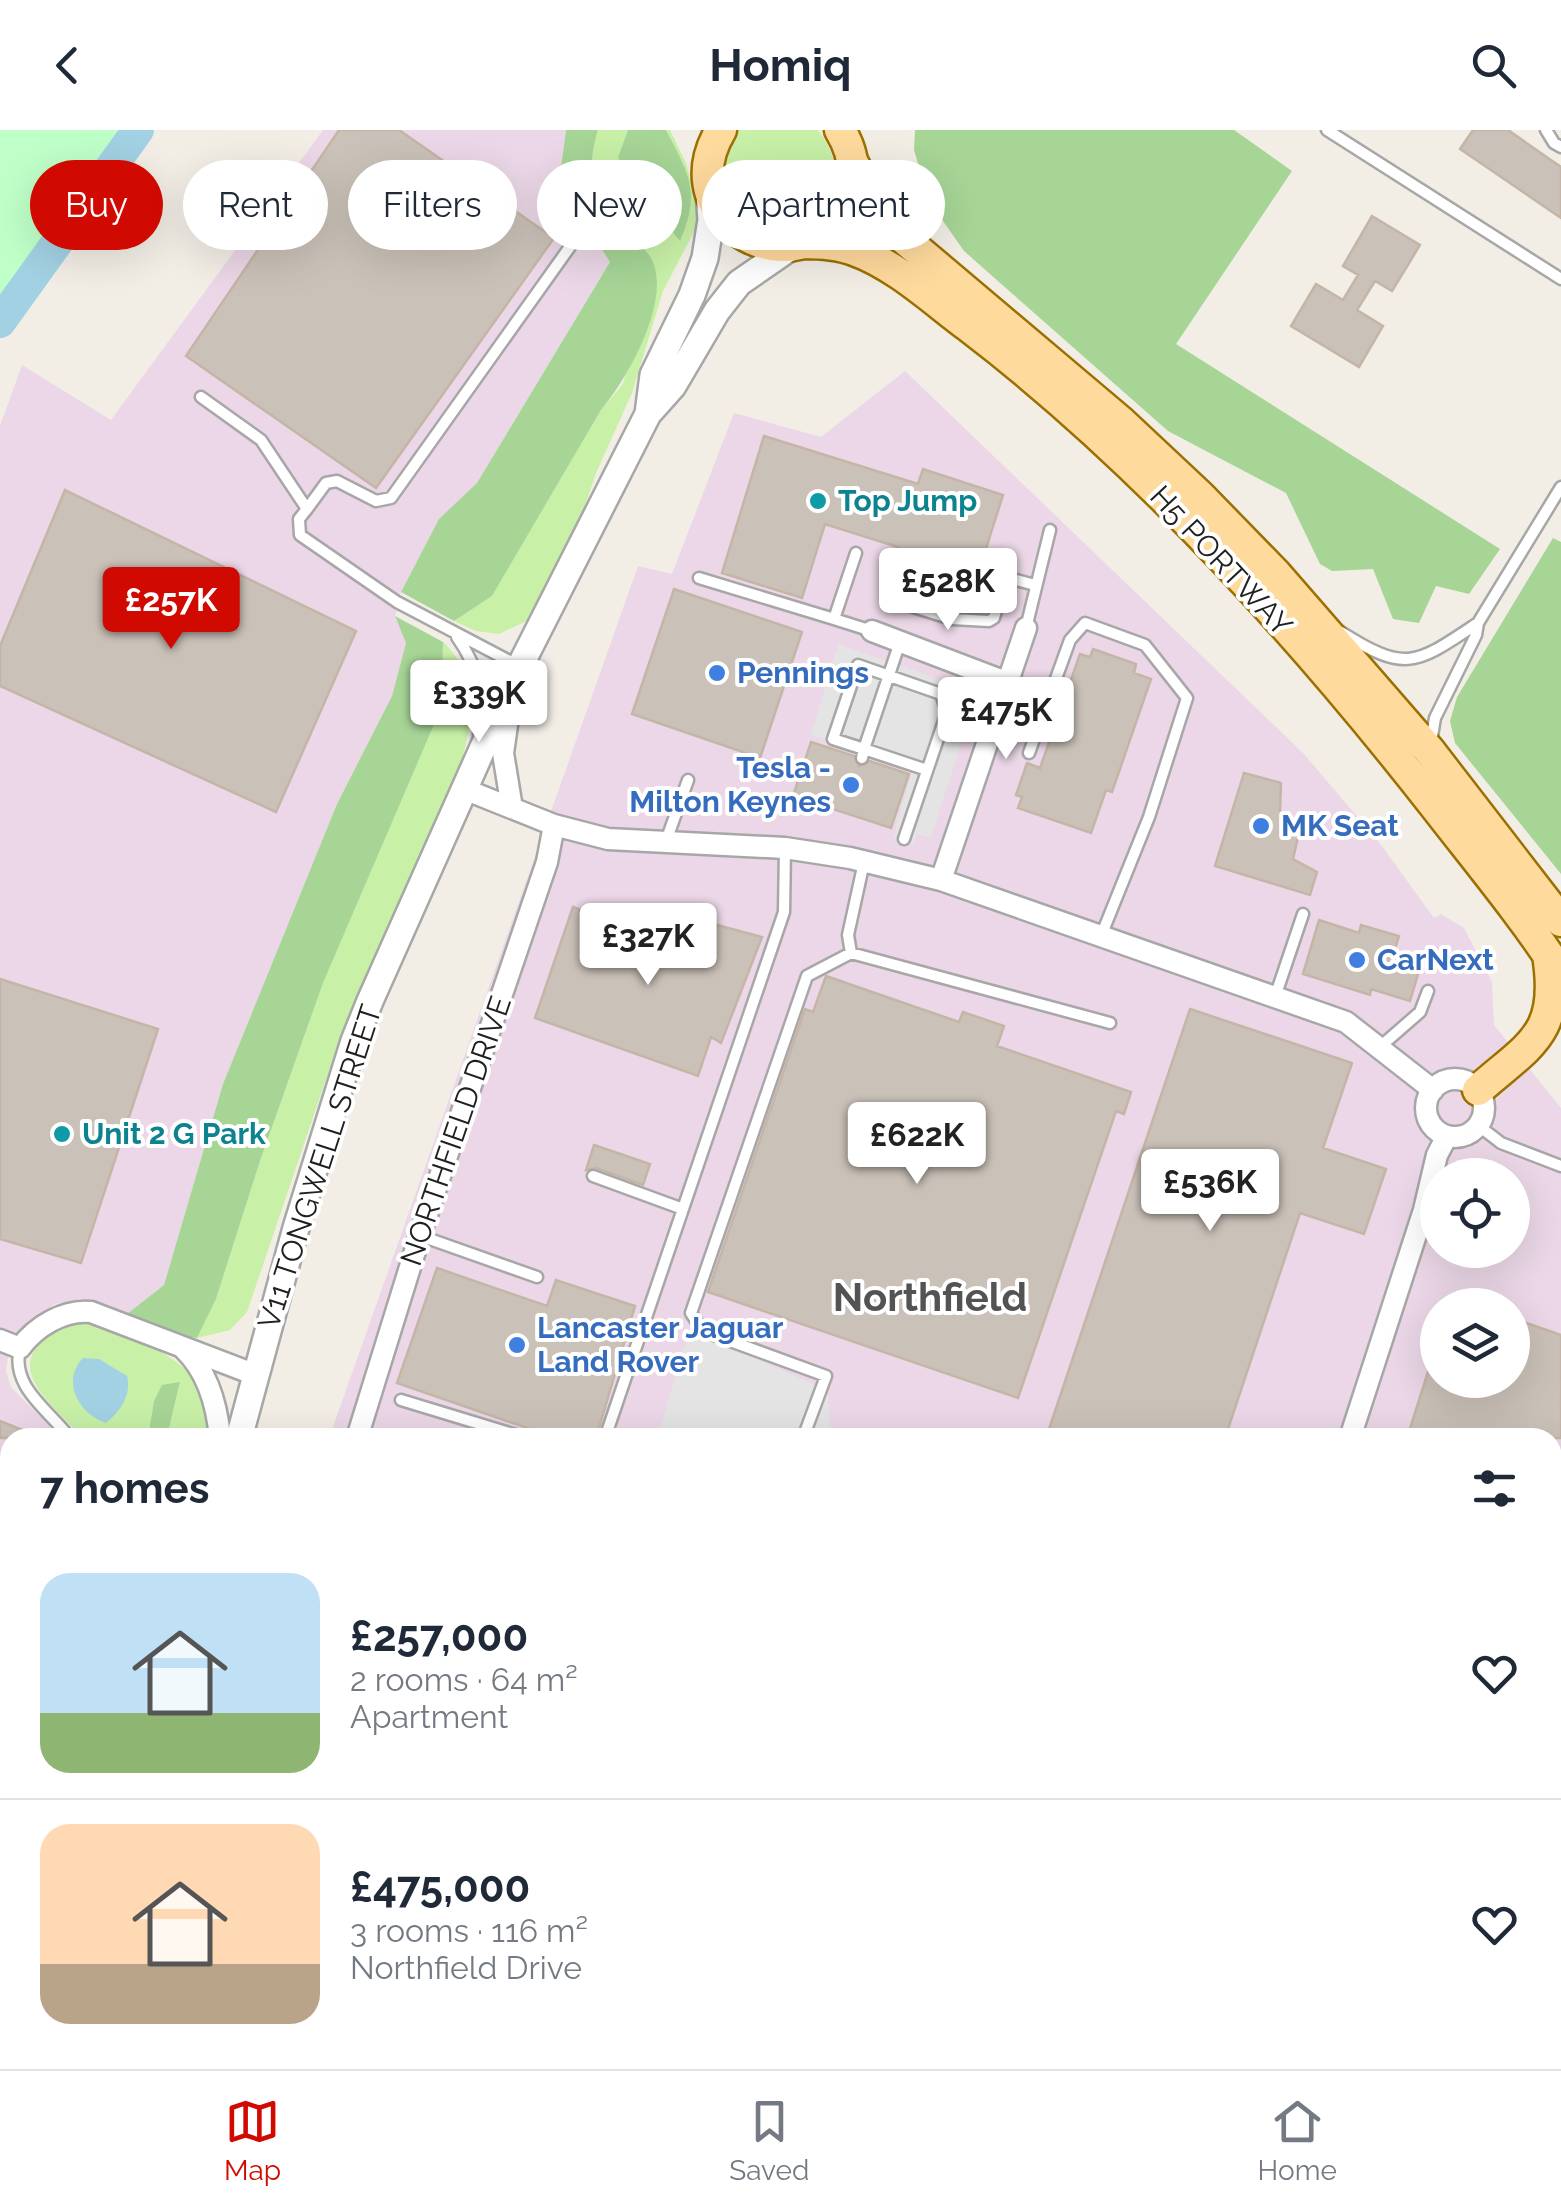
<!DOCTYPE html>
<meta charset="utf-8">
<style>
body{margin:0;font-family:Raleway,sans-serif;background:#f2f2f3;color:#1f2937;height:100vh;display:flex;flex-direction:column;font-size:38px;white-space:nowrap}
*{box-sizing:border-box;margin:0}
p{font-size:32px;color:#747a83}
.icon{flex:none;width:55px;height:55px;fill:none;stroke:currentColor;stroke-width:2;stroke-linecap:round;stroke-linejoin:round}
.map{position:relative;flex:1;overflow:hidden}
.panel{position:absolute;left:0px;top:1298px;width:1562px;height:642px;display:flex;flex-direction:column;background:#fff;border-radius:30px 30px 0 0;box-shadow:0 10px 40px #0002}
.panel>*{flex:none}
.top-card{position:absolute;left:30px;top:30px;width:1000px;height:90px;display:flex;gap:20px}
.fabs{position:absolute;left:1420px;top:1028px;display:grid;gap:20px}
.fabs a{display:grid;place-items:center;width:110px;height:110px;border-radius:50%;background:#fff;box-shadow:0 10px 40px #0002;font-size:50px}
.price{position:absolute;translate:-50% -85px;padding:0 22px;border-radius:10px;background:#fff;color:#222;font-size:32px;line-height:65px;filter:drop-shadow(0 2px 5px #0008)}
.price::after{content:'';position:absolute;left:50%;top:60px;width:30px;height:22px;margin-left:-15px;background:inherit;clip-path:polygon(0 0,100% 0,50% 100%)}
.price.selected{background:#d00a00;color:#fff}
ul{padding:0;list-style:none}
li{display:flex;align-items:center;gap:30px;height:250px;padding:0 40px}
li+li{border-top:2px solid #e0e1e3}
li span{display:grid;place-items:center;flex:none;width:280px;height:200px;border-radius:30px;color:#555}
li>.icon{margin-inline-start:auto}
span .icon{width:120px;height:120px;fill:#fffc;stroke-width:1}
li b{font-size:42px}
h2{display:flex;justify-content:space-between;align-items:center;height:120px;padding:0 40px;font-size:42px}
.pill{padding:0 35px;border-radius:45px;background:#fff;box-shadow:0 10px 40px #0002;font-size:35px;line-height:90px}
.pill.selected{background:#d00a00;color:#fff}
header{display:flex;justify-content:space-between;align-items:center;height:130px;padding:0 40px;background:#fff;font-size:45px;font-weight:700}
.tab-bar{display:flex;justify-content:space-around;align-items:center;height:140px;border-top:2px solid #e0e1e3;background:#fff;font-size:28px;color:#747a83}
.tab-bar a{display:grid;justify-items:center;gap:5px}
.tab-bar .selected{color:#d00a00}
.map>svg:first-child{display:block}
.industrial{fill:#ebd7e7;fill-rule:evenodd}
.grass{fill:#c8f0a7}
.forest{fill:#a6d596}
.park{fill:#bfffc8}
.parking{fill:#e4e4e4}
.water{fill:#a2d1e3}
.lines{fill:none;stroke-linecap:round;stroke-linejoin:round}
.river{stroke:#a2d1e3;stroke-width:32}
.building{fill:#cac1b8;stroke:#c5b5a6;stroke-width:2.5}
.service-casing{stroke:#a7a7a7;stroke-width:15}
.minor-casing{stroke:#a7a7a7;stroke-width:25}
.tertiary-casing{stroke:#a7a7a7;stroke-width:30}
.primary-casing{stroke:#9c7000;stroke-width:35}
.trunk-casing{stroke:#ed1555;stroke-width:38}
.service{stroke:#fff;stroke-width:10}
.minor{stroke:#fff;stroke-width:20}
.tertiary{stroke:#fff;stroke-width:25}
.primary{stroke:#ffda9d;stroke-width:30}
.trunk{stroke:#f8b099;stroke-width:32}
.culture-dot{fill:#0f9aa8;stroke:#fff;stroke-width:4}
.shop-dot{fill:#3f7fe0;stroke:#fff;stroke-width:4}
.labels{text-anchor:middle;stroke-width:8;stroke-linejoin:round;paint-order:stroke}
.culture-label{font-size:30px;font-weight:bold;fill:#0d838f;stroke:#fff;text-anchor:start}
.street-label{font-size:30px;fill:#202020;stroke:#fff}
.shop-label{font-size:30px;font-weight:bold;fill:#366cbe;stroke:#fff;text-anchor:start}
.district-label{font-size:40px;font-weight:bold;fill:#535353;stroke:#fff}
</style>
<header><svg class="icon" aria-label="back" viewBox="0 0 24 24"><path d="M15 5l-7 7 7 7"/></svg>Homiq<svg class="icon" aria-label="search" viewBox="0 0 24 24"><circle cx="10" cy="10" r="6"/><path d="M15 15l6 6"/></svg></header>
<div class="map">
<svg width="1561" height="1939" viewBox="0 0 1561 1939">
<rect width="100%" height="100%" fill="#f2eee6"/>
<path class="industrial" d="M323 0H566L559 52 610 132 477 353 439 389 401 462 395 486 406 513 392 566 337 674 223 954 164 1155 127 1184 82 1169 55 1174 16 1204 10 1214 6 1241 11 1257 60 1307 10 1308V1444L0 1467V296L22 235 111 290Z
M905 241 1304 624 1382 716 1434 788 1441 784 1464 798 1492 852 1494 895 1561 978V1647L1553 1653 1552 1308H329L638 436 672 444 734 283 821 307ZM1438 1045H1512V1120H1438ZM1438 1175H1512V1250H1438Z"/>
<path class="grass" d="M598 0H628L618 27 627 45 670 100 683 34 666 0H670L686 33 694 64 697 96 663 161 632 263 596 343 576 403 531 489 499 504 476 501 454 491 492 466 601 280 623 254 653 133C619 79 576 76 598 0Z
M740 0H818C886 90 735 141 723 49 721 34 729 10 740 0Z
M443 512C480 546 472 594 460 638L339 911 247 1182 230 1200 197 1208 216 1169 260 1031 323 853 433 597 442 567Z
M80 1192C100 1191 116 1201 133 1208 181 1230 211 1249 207 1307H167L180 1253 154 1271 148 1307H81C60 1281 4 1243 44 1210 55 1201 67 1195 80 1192Z
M10 1740V1875L0 1878V1743Z
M45 1930H150L151 1939H43Z"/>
<path class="forest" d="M566 0H598C584 48 594 68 629 103 637 111 648 121 653 132 670 174 627 249 601 280L492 466 454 491 401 462 439 389 477 353 610 132 559 52Z
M628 0H666C689 44 701 62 680 111L627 45 618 27Z
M915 0H1234L1292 41 1176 214 1500 419 1469 464 1436 456 1419 493 1393 489 1373 439 1332 441 1320 434 1286 363 1168 301 964 121 929 71 914 20Z
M1553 408 1561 412V744L1455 613 1450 591 1457 567Z
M395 486 443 512 442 567 433 597 323 853 260 1031 216 1169 197 1208 189 1207 127 1184 164 1155 223 954 337 674 392 566 406 513Z
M180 1252 167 1307H148L154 1271 162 1255Z
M10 1600V1698L0 1696V1619Z"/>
<path class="park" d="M0 0H138L0 193Z
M1336 1930H1513L1486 1939H1316Z"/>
<path class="parking" d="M838 514 953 554 958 564 975 569 931 708 917 704 913 714 893 708 913 638 811 605Z
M689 1201 828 1260 830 1293 825 1307 657 1308Z"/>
<path class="water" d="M83 1228 99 1229 127 1246C132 1264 120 1282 106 1293 78 1284 61 1250 83 1228Z"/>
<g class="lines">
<path class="river" d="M0 192 138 0"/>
</g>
<path class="building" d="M339 0H399L554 108 376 358 186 226Z
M1473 0H1508L1561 37V88L1460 19Z
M1372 86 1420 115 1392 161 1375 151 1357 180 1383 196 1359 237 1291 196 1316 154 1343 170 1358 145 1343 136Z
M764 306 918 354 923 339 1003 365 969 472 889 446 898 417 825 394 802 468 722 443Z
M65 360 356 501 276 682 0 556V516Z
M674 459 802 502 760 628 632 584Z
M1093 519 1136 534 1134 543 1151 549 1112 662 1106 660 1091 703 1018 678 1022 667 1016 665 1027 633 1040 638 1080 524 1090 527Z
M811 612 854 626 859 636 870 631 909 644 891 698 793 666Z
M1244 643 1281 653 1280 681 1301 694 1293 729 1317 742 1310 765 1215 736Z
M573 777 669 814 674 798 699 805 706 792 762 807 721 913 711 907 698 946 535 888Z
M1319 790 1359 803 1361 795 1399 806 1393 825 1421 834 1410 871 1371 859 1370 865 1303 844Z
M826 846 959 892 963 882 1004 896 997 916 1131 962 1124 984 1116 981 1018 1268 708 1162 805 879 813 882Z
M0 849 158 899 81 1133 0 1109Z
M1190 879 1352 933 1323 1018 1386 1039 1364 1104 1300 1083 1225 1308H1046Z
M594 1015 650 1034 643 1055 596 1038 586 1040Z
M437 1138 547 1176 556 1150 635 1176 596 1308H556L397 1253Z
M1512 1188 1561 1205V1308H1407L1434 1223H1438V1250H1512Z
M0 1291 40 1307V1308H0Z"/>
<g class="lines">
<g class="service-casing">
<path id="service" d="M1327 0 1561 149
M1546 0 1554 13 1561 17
M201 267 261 310 307 379 299 389 300 405 397 472 519 536
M307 379 326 353 337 351 376 371 391 368 579 104
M856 423 834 489 872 501
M699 448 834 489
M891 470 952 489 989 491 994 488 1005 447 1035 455
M1026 498 1050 400
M1341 502C1407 544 1416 534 1478 493
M457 507C479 538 485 567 479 604
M900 512 864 619 927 640
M1431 612 1435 588 1476 505 1478 493 1561 357
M1029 623 1070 510 1085 493 1145 515 1187 568 1149 687 1101 806
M862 628 864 619 833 609 858 535 941 564 947 582 904 709
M666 711 688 650
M851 823 848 805 864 732
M1275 867 1303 784
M1381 916 1420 882 1428 861
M1479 996 1501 1013 1561 1036
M593 1046 683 1079
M421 1106 537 1147
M20 1218C10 1257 49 1280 70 1308
M401 1270 526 1308
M605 1308 784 782 785 718
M803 1308 826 1246 703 1201 691 1183 807 846 851 823 1110 893
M1534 1939 1561 1930"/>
</g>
<g class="minor-casing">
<path id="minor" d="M872 501 1006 552
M511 567 503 623 512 678
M464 659 554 695 608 709 785 718 850 728 941 750 1346 892 1433 960
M941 750 1026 498
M1426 978a29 29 0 1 1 58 0a29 29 0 1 1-58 0Z
M0 1210 20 1218C35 1197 64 1179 91 1182L256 1245
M184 1219C208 1242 217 1275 220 1308
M357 1308 420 1105 547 732 554 695
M1350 1308 1424 1080 1437 1025 1447 1006
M1150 1930 1169 1934 1223 1930"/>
</g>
<g class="tertiary-casing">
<path id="tertiary" d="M648 284 653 245 692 165 705 128 711 90 709 62
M239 1308 296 1098 354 911 370 871 513 550 648 284 673 256 717 181 739 153 794 115
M0 1893H10"/>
</g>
<g class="primary-casing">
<path id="primary" d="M721 0C665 93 802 165 846 74 858 49 854 23 840 0
M853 33 871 67 901 106 1120 291 1200 366 1276 444 1429 620 1561 791
M802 113C820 113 838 114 854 120 896 135 933 170 968 196 1144 330 1302 506 1438 680 1480 734 1524 787 1561 844
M1478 960C1530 914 1561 905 1548 825"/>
</g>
<g class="trunk-casing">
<path id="trunk" d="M1552 1734 1561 1729
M1552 1780 1561 1775
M189 1930 202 1939
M19 1939 20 1930
M991 1939 1028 1930
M1209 1939 1235 1930"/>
</g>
<use href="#service" class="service"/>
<use href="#minor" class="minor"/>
<use href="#tertiary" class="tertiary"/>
<use href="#primary" class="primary"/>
<use href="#trunk" class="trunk"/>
</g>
<g class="culture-dot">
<circle cx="818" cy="371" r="10"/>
<circle cx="62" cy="1004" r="10"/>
</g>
<g class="shop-dot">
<circle cx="717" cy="543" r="10"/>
<circle cx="851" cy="655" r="10"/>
<circle cx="1261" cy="696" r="10"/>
<circle cx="1357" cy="830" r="10"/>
<circle cx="517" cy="1215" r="10"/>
</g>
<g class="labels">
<g class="culture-label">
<text x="838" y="381">Top Jump</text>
<text x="82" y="1014">Unit 2 G Park</text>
</g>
<g class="street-label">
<text transform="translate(1221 431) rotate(47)" y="10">H5 PORTWAY</text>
<text transform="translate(456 1001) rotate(-71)" y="10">NORTHFIELD DRIVE</text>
<text transform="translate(320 1037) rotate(-72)" y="10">V11 TONGWELL STREET</text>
</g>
<g class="shop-label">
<text x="737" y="553">Pennings</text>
<text x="831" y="648" text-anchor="end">Tesla -<tspan x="831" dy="34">Milton Keynes</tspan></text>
<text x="1281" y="706">MK Seat</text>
<text x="1377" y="840">CarNext</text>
<text x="537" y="1208">Lancaster Jaguar<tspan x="537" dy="34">Land Rover</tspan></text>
</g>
<g class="district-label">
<text x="930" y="1181">Northfield</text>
</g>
</g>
</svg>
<div class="fabs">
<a><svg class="icon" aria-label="locate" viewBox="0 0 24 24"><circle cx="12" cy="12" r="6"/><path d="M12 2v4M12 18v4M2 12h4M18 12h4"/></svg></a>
<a><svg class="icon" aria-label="layers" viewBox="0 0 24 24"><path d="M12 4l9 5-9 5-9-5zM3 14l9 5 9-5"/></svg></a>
</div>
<b class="price" style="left:948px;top:503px">£528K</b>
<b class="price selected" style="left:171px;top:522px">£257K</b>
<b class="price" style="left:479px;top:615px">£339K</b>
<b class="price" style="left:1006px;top:632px">£475K</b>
<b class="price" style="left:648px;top:858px">£327K</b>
<b class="price" style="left:917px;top:1057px">£622K</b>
<b class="price" style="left:1210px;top:1104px">£536K</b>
<div class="top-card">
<a class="pill selected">Buy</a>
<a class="pill">Rent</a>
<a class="pill">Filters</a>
<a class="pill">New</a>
<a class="pill">Apartment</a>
</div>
<section class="panel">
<h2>7 homes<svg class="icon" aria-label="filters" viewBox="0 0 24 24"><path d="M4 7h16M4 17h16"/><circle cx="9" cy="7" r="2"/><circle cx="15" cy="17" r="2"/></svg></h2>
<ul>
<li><span style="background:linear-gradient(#bfe0f5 70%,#8fb573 0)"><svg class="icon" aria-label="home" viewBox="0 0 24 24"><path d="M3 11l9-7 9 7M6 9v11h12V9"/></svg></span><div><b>£257,000</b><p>2 rooms · 64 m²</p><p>Apartment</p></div><svg class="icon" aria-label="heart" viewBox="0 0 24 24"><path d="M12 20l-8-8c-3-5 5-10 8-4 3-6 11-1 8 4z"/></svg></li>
<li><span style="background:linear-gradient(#ffd9b3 70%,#b9a48a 0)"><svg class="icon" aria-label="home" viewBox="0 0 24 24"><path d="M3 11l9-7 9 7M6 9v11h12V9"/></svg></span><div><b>£475,000</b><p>3 rooms · 116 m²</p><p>Northfield Drive</p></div><svg class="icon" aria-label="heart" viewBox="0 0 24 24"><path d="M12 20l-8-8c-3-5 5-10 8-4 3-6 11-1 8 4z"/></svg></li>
</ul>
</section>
</div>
<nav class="tab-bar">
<a class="selected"><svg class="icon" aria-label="map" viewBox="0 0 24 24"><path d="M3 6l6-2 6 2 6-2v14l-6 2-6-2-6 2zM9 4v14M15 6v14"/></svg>Map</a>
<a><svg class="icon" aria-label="saved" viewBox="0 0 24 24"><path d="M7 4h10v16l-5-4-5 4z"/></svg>Saved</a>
<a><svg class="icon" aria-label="home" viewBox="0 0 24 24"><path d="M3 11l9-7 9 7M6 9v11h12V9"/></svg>Home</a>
</nav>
